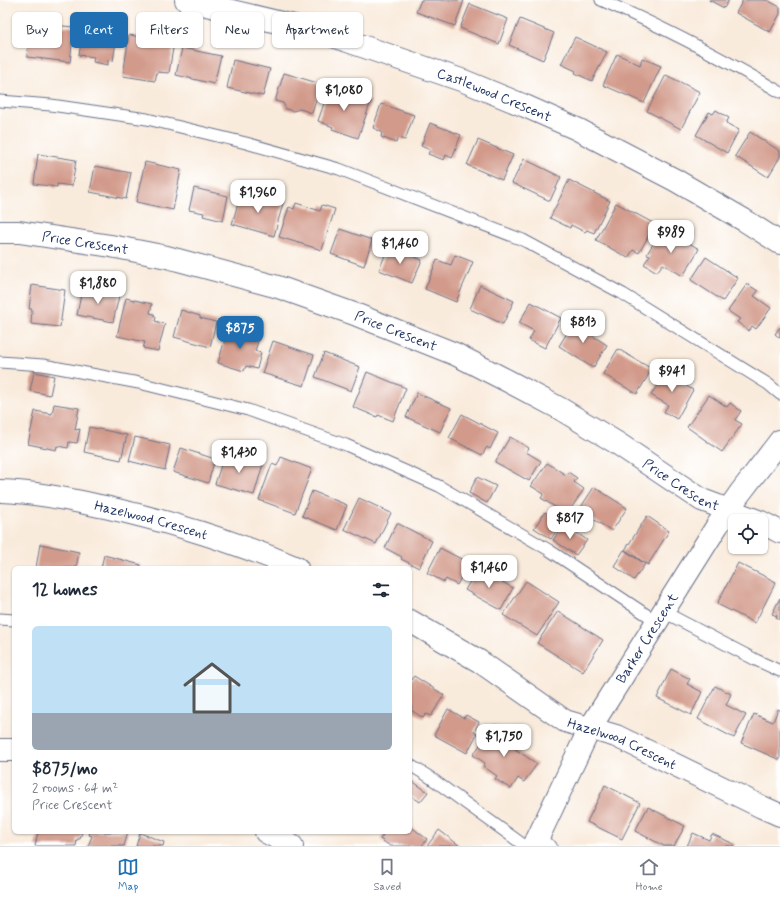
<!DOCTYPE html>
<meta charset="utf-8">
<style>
body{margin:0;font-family:Mynerve,sans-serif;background:#f6f6f7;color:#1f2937;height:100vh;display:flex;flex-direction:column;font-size:15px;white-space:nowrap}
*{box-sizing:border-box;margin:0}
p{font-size:13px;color:#747a83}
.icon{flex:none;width:22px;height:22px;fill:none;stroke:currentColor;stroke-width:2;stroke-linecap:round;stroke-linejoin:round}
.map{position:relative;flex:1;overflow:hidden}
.panel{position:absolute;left:12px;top:566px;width:400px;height:268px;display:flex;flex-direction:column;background:#fff;border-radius:6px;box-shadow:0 1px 3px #0004}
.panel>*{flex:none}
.banner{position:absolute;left:12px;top:12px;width:400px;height:36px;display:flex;gap:8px}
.controls{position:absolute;left:728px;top:514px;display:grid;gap:8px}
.controls a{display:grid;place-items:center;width:40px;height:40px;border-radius:6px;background:#fff;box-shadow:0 1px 3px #0004;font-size:20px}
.price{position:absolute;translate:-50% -34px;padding:0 9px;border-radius:8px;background:#fff;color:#222;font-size:13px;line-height:26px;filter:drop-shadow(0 1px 2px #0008)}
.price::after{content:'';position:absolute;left:50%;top:24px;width:12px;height:9px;margin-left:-6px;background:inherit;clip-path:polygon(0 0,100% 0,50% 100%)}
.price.current{background:#1f6fb2;color:#fff}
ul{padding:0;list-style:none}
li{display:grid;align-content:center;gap:8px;height:212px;padding:0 20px}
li+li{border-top:1px solid #e0e1e3}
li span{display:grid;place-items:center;height:124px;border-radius:6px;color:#555}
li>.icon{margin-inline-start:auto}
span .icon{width:72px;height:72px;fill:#fffc;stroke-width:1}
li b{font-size:17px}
h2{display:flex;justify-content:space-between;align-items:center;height:48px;padding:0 20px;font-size:17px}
.tag{padding:0 14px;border-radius:6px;background:#fff;box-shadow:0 1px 3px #0004;font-size:14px;line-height:36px}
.tag.current{background:#1f6fb2;color:#fff}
.dock{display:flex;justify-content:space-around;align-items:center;height:56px;border-top:1px solid #e0e1e3;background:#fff;font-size:11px;color:#747a83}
.dock a{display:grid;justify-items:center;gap:2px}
.dock .current{color:#1f6fb2}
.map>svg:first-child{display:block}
.building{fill:#d29a8a}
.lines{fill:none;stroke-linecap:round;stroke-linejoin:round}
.service-casing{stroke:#69718a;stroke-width:13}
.minor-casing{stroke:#69718a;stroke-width:24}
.service{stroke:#fff;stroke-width:11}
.minor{stroke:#fff;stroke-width:22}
.labels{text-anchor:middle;stroke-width:3.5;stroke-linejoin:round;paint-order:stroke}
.street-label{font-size:14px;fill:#1b2f5e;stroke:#fff}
</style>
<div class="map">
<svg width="780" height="846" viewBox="0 0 780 846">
<rect width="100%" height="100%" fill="#fff"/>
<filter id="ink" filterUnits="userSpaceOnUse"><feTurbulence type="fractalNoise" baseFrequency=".025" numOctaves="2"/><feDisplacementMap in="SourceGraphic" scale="8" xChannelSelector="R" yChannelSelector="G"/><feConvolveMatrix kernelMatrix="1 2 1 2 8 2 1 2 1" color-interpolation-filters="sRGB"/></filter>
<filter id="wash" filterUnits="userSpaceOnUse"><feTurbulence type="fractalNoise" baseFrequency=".012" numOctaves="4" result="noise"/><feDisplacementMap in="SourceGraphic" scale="16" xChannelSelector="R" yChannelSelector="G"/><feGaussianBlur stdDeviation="0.9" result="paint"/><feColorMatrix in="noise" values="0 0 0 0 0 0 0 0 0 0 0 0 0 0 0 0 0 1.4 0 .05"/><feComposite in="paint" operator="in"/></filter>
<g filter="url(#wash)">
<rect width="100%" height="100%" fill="#f9ebdc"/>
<g id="blocks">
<path class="building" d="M421 0H464L455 26 416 12Z
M709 0H729L724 8Z
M743 0H767L780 7V14L770 32 736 13Z
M470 4 508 19 499 44 460 28Z
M520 19 554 33 543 60 509 45Z
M51 25 74 27 70 62 27 57 30 31 50 33Z
M83 29 117 35 113 61 108 60V65L93 62 94 57 79 55Z
M129 35 174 42 169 73 157 72 155 81 123 76Z
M575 37 607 52 592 81 575 73 576 71 561 64Z
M182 48 221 56 214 84 176 75Z
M617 54 640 65 642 58 661 66 644 103 603 85Z
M233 60 270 69 263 96 227 88Z
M284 73 321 84 312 113 300 109 293 111 286 109 283 103 275 101Z
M666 75 700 92 681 129 647 111Z
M330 86 371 101 358 138 332 129 333 127 318 121Z
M381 104 414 115 405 140 398 138 396 143 381 137 382 132 373 128Z
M716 110 729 118 726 123 739 130 727 153 696 135 709 112 713 114Z
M430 123 461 135 452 158 446 155 444 160 428 154 430 150 421 146Z
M750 132 780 151V157L768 177 735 156Z
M478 140 513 155 502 180 467 165Z
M38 154 76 160 72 186 57 184V187L34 184Z
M524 159 561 177 550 201 512 183Z
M145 162 181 170 173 210 136 202Z
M95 166 131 173 126 199 90 192Z
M569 180 610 201 594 233 587 230 585 232 571 225 570 228 550 218Z
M194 188 228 196 223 221 203 216 204 213 189 210Z
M241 193 265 200 266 195 284 200 274 236 232 224Z
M296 203 320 211 322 205 335 209 322 250 279 237 289 207 294 209Z
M616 203 655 224 639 253 633 250 628 258 596 240Z
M340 229 372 240 364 266 331 254Z
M661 231 674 239 676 235 699 249 683 276 663 264 657 272 644 264 650 255 647 254Z
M389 246 422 260 412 283 379 270Z
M455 255 473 262 456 302 425 289 437 260 451 265Z
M706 257 738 278 723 301 691 280Z
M747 284 758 291 754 296 771 308 756 329 752 326 749 331 737 322 740 319 728 311Z
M32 285 65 290 60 327 31 324 32 309H29Z
M480 285 514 301 503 324 470 309Z
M82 289 119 296 113 322 77 315Z
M126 298 152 304 150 313 154 314 156 318 155 321 165 324 158 351 143 348 145 342 117 336Z
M531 302 561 318 545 348 529 340 534 331 519 323Z
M181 310 200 316V318L216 322 210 347 174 337Z
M575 320 592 330 590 334 607 345 593 368 559 346Z
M229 326 260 335 255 351 261 353 257 369 246 366 244 371 218 363Z
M780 327V338L775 334Z
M273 341 314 355 304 386 262 373Z
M618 349 652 369 637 394 603 374Z
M324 353 360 367 351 391 315 377Z
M667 369 682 378 680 382 693 390 677 419 664 412 668 405 651 395Z
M34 372 54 376 50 395 30 391Z
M367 372 406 388 393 421 378 415 377 417 353 407Z
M417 393 451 408 440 432 406 417Z
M709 395 727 407 730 403 741 411 735 420 742 424 722 452 687 427Z
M54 404 79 408 75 430 80 429 77 443 69 442 68 448 57 446 56 450 28 444 35 411 52 414Z
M462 414 498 433 490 449 487 447 482 455 449 438Z
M89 427 127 435 121 460 84 452Z
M135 437 170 445 165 470 129 461Z
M510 437 529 448 526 452 541 461 529 481 495 462Z
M181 448 215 459 208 483 173 472Z
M225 453 263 464 254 495 215 484Z
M281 457 312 469 295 513 259 500 272 464 277 466Z
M547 463 566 475 568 472 577 478 574 482 584 489 568 513 564 510 563 512 541 498 544 494 531 486Z
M477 477 496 486 487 503 469 493Z
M594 487 627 508 612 531 579 510Z
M312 491 347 505 337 530 302 516Z
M359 498 391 513 376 544 344 529Z
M545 512 562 522 551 539 534 528Z
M647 516 669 531 648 565 625 550Z
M397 523 432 541 419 568 401 559 402 557 385 548Z
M564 524 587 540 576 555 553 540Z
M40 544 79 552 76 568H36Z
M440 548 469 563 457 585 446 579 444 582 427 573Z
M624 550 645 564 634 580 614 566Z
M104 555 141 565 140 568H101Z
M738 563 776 582 755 623 717 604Z
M478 568 513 588 501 610 465 590Z
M526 581 559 602 537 636 503 615Z
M780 598V620L776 618 777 616 772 614Z
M558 611 603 640 583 672 537 643Z
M671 669 690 679 687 684 702 692 691 715 657 698Z
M414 676 444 695 431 716 426 714 423 718 411 710 412 707 410 706V681Z
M715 686 731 694 726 705 746 715 734 738 698 719Z
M448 709 464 718 466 715 479 722 474 732 477 734 467 753 434 735Z
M778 709 780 710V760L741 743 754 714 773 722Z
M494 725 519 743 515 749 537 764 524 782 518 778 511 789 495 779 497 776 483 766 485 763 473 755Z
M412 781 428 792 420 802 410 795V783Z
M605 785 640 803 622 839 587 822Z
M648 807 685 826 674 846H664L635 831Z
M410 826 427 839 422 846H390L380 839 385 832H410Z
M439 830 460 846H427Z
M38 832H82L80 839H77L76 846H35Z
M90 832H128L124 846H88L92 836 89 835Z
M140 833 164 842 163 846H136Z
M693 833 709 840 712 834 734 844V846H687Z"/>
</g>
</g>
<g filter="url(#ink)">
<use href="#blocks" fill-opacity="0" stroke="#69718a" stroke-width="1"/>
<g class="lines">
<g class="service-casing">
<path id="service" d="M601 0C663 27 722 58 780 92
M0 101 51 105 147 119 246 143 339 169 523 240 623 294 768 384 780 394
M0 362 43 365 139 383 248 410 346 445 439 486 549 550 656 621
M662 611 756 660 780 671
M0 619 14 620
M410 765 428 776 525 846
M537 839 551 846"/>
</g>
<g class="minor-casing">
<g id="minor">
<path id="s1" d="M186 0 327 34 464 81 525 106 577 129 675 180 744 220 780 243"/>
<path id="s2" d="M0 232H19L111 246 167 257 278 287 357 315 455 354 508 381 559 408 617 443 702 500 758 521"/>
<path id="s3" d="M0 491C36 492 71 500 105 507 171 522 236 542 297 568"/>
<path d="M761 522 780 532"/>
<path id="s4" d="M410 621 479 661 565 721 616 736 762 807 780 815"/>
<path d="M0 750H14"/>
<path d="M266 832 292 846"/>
<path id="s5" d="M534 846 590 728 717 526 740 493 780 441"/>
</g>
</g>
<use href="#service" class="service"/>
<use href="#minor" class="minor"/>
</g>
</g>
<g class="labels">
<g class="street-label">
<text dy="5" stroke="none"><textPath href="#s1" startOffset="323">Castlewood Crescent</textPath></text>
<text dy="5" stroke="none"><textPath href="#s2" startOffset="86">Price Crescent</textPath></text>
<text dy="5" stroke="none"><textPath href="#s2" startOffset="410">Price Crescent</textPath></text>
<text dy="5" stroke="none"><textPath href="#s2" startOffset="735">Price Crescent</textPath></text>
<text dy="5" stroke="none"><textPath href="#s3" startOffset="154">Hazelwood Crescent</textPath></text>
<text dy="5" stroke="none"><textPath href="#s5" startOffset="237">Barker Crescent</textPath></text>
<text dy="5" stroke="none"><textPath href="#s4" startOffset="246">Hazelwood Crescent</textPath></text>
</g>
</g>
</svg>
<div class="controls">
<a><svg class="icon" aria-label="locate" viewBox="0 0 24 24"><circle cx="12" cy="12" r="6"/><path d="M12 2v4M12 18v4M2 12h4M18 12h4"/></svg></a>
</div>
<b class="price" style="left:344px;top:112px">$1,080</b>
<b class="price" style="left:258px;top:214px">$1,960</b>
<b class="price" style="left:671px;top:254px">$989</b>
<b class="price" style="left:400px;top:265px">$1,460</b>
<b class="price" style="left:98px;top:305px">$1,880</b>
<b class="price" style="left:583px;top:344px">$813</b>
<b class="price current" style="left:240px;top:350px">$875</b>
<b class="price" style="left:672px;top:393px">$941</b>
<b class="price" style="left:239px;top:474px">$1,430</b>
<b class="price" style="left:570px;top:540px">$817</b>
<b class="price" style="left:489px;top:589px">$1,460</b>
<b class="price" style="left:504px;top:758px">$1,750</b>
<div class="banner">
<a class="tag">Buy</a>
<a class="tag current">Rent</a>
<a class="tag">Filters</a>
<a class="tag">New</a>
<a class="tag">Apartment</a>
</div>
<section class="panel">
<h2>12 homes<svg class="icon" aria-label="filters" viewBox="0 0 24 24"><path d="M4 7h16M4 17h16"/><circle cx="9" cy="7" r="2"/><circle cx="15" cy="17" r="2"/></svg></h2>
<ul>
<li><span style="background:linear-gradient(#bfe0f5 70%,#9aa5b1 0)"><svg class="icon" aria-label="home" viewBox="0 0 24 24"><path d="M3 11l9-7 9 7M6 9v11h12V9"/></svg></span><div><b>$875/mo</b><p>2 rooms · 64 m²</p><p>Price Crescent</p></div></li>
</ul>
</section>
</div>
<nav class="dock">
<a class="current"><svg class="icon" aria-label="map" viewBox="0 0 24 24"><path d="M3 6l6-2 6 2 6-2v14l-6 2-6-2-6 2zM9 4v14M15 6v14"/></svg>Map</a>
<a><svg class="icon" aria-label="saved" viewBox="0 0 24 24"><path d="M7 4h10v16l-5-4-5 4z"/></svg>Saved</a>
<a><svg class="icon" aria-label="home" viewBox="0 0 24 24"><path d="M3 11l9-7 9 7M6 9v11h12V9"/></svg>Home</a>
</nav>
